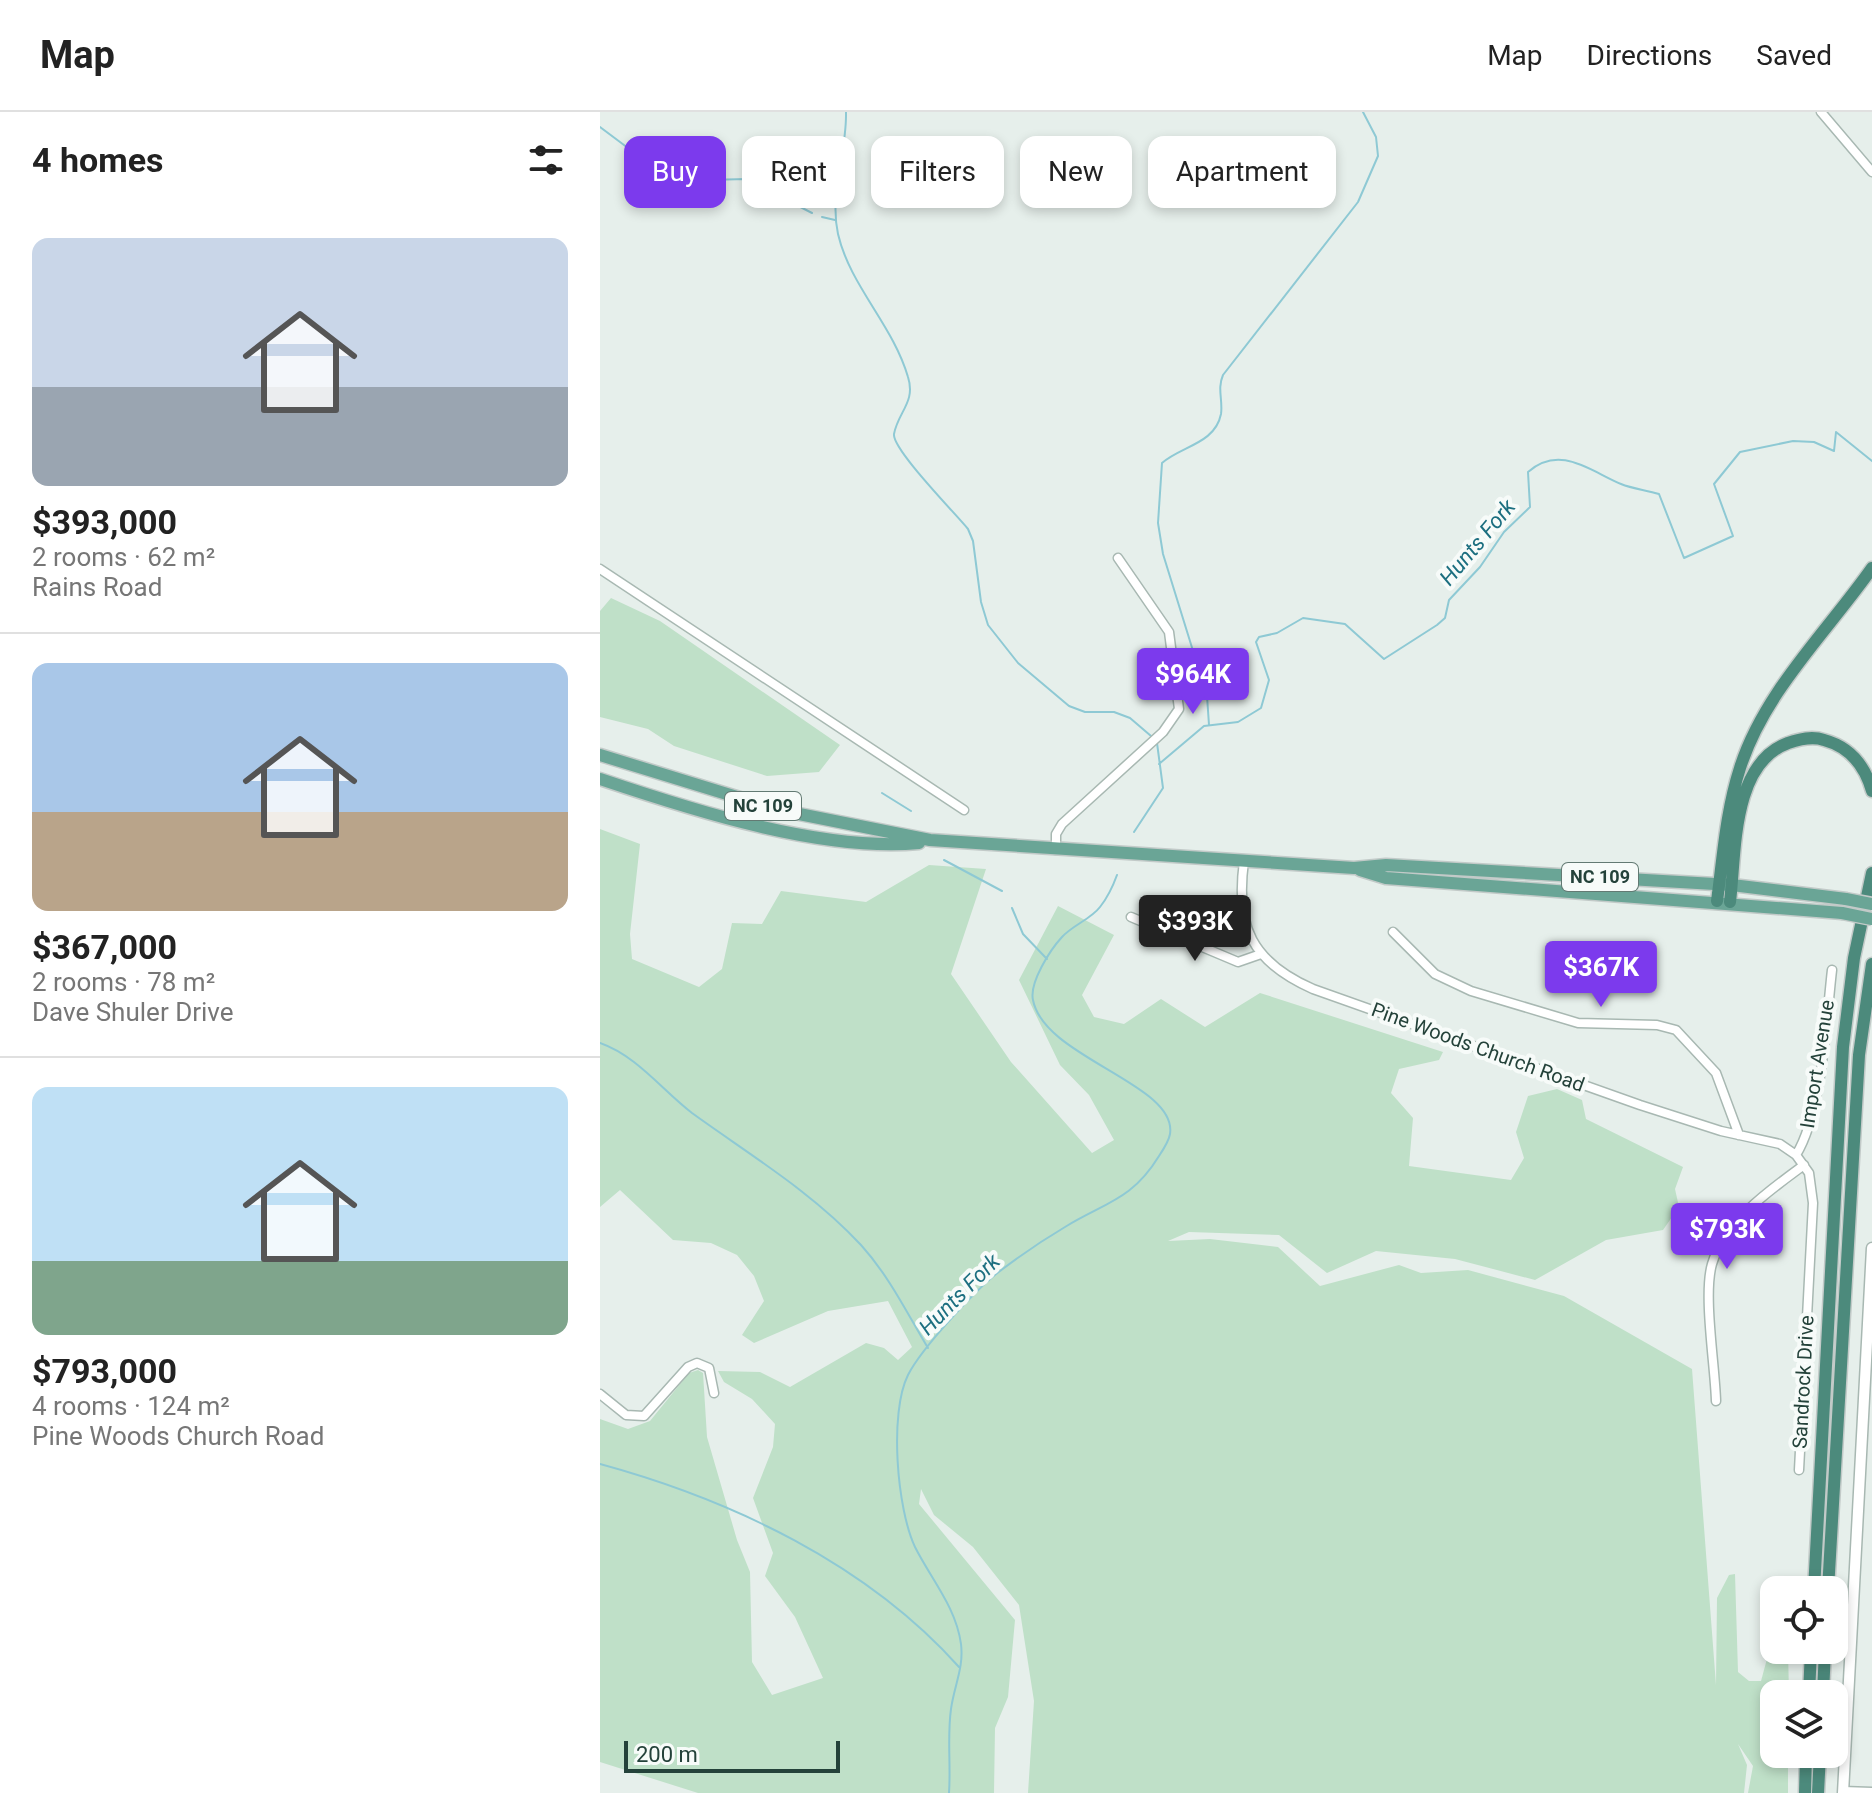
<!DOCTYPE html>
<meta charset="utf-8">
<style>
body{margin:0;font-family:Roboto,sans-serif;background:#f6f6f6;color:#222;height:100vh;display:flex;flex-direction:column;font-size:30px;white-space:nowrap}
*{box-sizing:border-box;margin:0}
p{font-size:26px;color:#767676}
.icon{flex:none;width:44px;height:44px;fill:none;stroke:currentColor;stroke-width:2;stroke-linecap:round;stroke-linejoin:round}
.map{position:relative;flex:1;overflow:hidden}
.drawer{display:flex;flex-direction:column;background:#fff;width:600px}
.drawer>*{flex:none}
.top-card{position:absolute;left:24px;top:24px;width:760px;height:72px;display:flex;gap:16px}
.controls{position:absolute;left:1160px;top:1464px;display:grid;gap:16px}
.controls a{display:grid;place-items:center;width:88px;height:88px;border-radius:16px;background:#fff;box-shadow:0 4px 12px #0003;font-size:40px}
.scale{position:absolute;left:24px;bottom:20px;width:216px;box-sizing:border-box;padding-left:8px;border:4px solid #24423a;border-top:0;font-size:22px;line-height:28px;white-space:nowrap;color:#24423a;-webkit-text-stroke:6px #f7fbf9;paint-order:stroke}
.price{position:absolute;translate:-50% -68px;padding:0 18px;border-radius:8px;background:#7c3aed;color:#fff;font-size:26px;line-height:52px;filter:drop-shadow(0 2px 4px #0008)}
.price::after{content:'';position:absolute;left:50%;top:48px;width:24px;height:18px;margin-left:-12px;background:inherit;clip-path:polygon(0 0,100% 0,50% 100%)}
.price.on{background:#222;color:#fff}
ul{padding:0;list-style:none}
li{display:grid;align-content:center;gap:16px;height:424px;padding:0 32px}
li+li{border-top:2px solid #e0e0e0}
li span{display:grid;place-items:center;height:248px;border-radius:16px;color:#555}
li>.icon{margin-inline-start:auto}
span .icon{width:144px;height:144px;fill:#fffc;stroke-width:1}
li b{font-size:34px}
h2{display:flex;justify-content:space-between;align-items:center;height:96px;padding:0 32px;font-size:34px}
.chip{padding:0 28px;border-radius:16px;background:#fff;box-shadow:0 4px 12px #0003;font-size:28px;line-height:72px}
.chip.on{background:#7c3aed;color:#fff}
header{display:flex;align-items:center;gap:48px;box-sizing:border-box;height:112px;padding:0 40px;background:#fff;border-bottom:2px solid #e0e0e0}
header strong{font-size:38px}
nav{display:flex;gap:44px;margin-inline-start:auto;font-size:28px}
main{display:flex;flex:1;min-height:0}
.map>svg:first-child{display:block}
.green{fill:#bfe0c8}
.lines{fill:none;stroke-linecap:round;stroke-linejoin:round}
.stream{stroke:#8ec9d4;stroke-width:2}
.minor-casing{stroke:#a8b8b2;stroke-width:11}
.tertiary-casing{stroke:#a8b8b2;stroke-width:13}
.primary-casing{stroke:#c2cac8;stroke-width:15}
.trunk-casing{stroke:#c2cac8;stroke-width:15}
.minor{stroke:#fff;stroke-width:8}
.tertiary{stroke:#fff;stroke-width:10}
.primary{stroke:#6aa596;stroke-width:12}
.trunk{stroke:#4c8a7c;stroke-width:12}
.primary-bridge-casing{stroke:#c2cac8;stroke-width:15;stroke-linecap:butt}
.primary-bridge{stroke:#6aa596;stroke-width:12}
.labels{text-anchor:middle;stroke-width:8;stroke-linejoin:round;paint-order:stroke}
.shield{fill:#f7fbf9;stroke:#637a73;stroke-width:2}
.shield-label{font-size:18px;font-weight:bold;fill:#24423a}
.street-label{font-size:20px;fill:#24423a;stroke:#f7fbf9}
.water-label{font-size:22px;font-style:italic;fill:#1c6f80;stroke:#f7fbf9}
</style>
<header>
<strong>Map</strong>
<nav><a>Map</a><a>Directions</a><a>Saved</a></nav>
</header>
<main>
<section class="drawer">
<h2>4 homes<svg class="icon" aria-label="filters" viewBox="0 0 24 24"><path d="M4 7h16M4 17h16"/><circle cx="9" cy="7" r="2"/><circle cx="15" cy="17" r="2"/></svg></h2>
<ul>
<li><span style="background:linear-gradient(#c9d6e8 60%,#9aa5b1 0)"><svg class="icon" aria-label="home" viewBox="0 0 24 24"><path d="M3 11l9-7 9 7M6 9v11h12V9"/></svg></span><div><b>$393,000</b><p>2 rooms · 62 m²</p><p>Rains Road</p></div></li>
<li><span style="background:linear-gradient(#a9c7e8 60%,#b9a48a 0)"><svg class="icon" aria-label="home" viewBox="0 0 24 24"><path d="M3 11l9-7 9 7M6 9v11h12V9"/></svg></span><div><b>$367,000</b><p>2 rooms · 78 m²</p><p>Dave Shuler Drive</p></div></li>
<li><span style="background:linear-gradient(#bfe0f5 70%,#7fa58c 0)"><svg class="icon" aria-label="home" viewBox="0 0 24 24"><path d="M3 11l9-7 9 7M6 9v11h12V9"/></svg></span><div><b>$793,000</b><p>4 rooms · 124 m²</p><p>Pine Woods Church Road</p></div></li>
</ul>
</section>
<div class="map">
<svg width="1272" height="1681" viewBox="0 0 1272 1681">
<rect width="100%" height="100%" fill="#e6efeb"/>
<path class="green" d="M11 486 60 509 240 633 219 660 167 664 74 634 48 617 0 605V499Z
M0 717 40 732 30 822 32 847 99 875 122 857 132 811 162 812 181 779 266 790 329 753 386 757 351 862 411 950 492 1041 514 1028 489 983 460 953 419 868 458 794 514 823 482 883 494 905 524 912 561 887 605 915 660 881 843 940 839 948 799 957 791 981 813 1006 809 1054 911 1068 924 1046 916 1020 928 984 957 977 982 988 986 1007 1083 1055 1075 1077 1079 1095 1063 1118 1006 1128 935 1168 855 1147 776 1139 727 1161 679 1123 589 1120 568 1129 610 1127 678 1135 720 1174 799 1153 821 1161 868 1158 964 1184 1092 1257 1116 1573 1117 1486 1129 1463 1135 1462 1138 1560 1149 1569H1161L1174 1521V1538H1188L1189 1582H1174V1642H1188V1681H1148L1153 1654 1138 1632 1147 1653 1144 1681H428L434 1589 419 1493 373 1435 334 1403 321 1377 319 1392 415 1508 408 1585 395 1616 394 1681H98L0 1650V1307L28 1317 50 1309 89 1261 98 1258 103 1261 107 1325 137 1428 150 1460 152 1550 172 1583 223 1566 195 1505 165 1464 173 1441 153 1386 173 1335 175 1312 152 1287 124 1270 118 1259 160 1260 190 1275 266 1231 284 1236 298 1248 312 1235 288 1189 228 1199 154 1231 142 1223 164 1189 154 1164 137 1143 111 1131 73 1128 20 1078 0 1095Z"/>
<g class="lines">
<path class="stream" d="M246 0C247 41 229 81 238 122 250 174 293 213 308 265 316 290 298 300 294 322 292 337 355 401 368 417L373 429 381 490 388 513 418 551 469 594 485 600H514L530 606 551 624
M0 15 40 45 56 65 69 69 146 67 212 101
M222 105 235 108
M609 613 607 584 563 442 558 411 562 351C581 334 615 332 621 302 623 288 617 277 623 263L758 90 778 44 776 25 763 0
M559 652 604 614 638 610 661 596 669 568 656 530 659 525 677 521 703 506 745 512 784 547 837 513 845 506 849 488 880 455 904 420 930 395 928 360C960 332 990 359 1021 372 1033 377 1047 378 1059 382L1084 446 1133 424 1114 372 1140 340 1193 329 1214 330 1234 339 1236 320 1272 349
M282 681 311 699
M534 720 563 676 557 631
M344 748 402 779
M412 796 423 822 447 847
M0 931C37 944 62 978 92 1001 150 1043 212 1080 261 1133 289 1164 307 1201 328 1236
M0 1352C132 1388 267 1452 359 1555
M349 1681C351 1653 347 1625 351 1597 354 1574 364 1556 361 1532 356 1495 331 1467 315 1435 297 1397 289 1301 308 1263 321 1237 377 1176 400 1159 421 1143 443 1128 465 1115 506 1090 532 1088 559 1044 563 1038 569 1029 570 1022 578 972 444 946 433 888 429 871 450 838 462 825 473 813 491 807 500 795 508 785 513 774 517 763"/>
<g class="minor-casing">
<path id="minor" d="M1221 0 1272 60
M0 457 364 698
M456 738V722L462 712 563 620 579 597 569 520 518 446
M644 749C635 815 652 850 713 877L1040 993 1121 1019 1180 1032 1196 1043 1209 1061 1213 1091 1199 1358
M531 805 638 850 661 842
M793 820 835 862 871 879 978 911 1057 913 1076 918 1116 961 1139 1023
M1196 1043C1222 1001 1226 910 1232 858
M0 1282 26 1303 44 1304 88 1255 97 1251 109 1256 114 1281
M1116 1289C1115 1253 1103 1183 1112 1152 1125 1109 1170 1078 1204 1053
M1243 1679 1272 1680"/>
</g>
<g class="tertiary-casing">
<path id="tertiary" d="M1243 1681 1272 1136"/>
</g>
<g class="primary-casing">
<path id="primary" d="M0 643 179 698 330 728 754 756 786 753 1132 773 1246 787
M0 667C92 698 222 740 319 731
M760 758 786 766 1242 801"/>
</g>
<g class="trunk-casing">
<path id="trunk" d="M1117 789C1123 745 1126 699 1140 656 1164 580 1227 520 1272 456
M1130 790C1136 741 1131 652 1188 631 1200 627 1212 624 1224 628 1250 635 1265 654 1272 679
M1214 1478 1243 935 1254 846 1272 761
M1228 1478 1259 943 1272 852
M1209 1582 1211 1538
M1223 1582 1225 1538
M1205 1681 1206 1642
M1218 1681 1220 1642"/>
</g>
<use href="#minor" class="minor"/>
<use href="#tertiary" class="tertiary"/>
<use href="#primary" class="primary"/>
<use href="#trunk" class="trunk"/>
<g class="primary-bridge-casing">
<path id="primary-bridge" d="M1246 787 1272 792
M1242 801 1272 807"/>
</g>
<use href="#primary-bridge" class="primary-bridge"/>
</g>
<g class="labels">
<g class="shield">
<rect x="125" y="680" width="76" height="28" rx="6"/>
<rect x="962" y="751" width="76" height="28" rx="6"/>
</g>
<g class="shield-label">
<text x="163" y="700">NC 109</text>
<text x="1000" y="771">NC 109</text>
</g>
<g class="street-label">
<text transform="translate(878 935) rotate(20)" y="7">Pine Woods Church Road</text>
<text transform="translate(1217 952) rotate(-81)" y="7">Import Avenue</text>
<text transform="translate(1203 1270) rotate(-87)" y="7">Sandrock Drive</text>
</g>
<g class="water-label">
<text transform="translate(877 430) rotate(-50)" y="8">Hunts Fork</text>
<text transform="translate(359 1182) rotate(-45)" y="8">Hunts Fork</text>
</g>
</g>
</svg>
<div class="controls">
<a><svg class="icon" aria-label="locate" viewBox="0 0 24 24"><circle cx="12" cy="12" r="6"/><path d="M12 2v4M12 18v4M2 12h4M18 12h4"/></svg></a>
<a><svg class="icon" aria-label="layers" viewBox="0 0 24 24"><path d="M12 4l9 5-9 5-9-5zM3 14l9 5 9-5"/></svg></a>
</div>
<div class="scale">200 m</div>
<b class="price" style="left:593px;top:604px">$964K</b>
<b class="price on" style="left:595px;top:851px">$393K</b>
<b class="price" style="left:1001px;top:897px">$367K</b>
<b class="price" style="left:1127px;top:1159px">$793K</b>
<div class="top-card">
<a class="chip on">Buy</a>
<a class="chip">Rent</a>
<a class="chip">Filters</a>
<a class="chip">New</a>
<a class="chip">Apartment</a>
</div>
</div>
</main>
